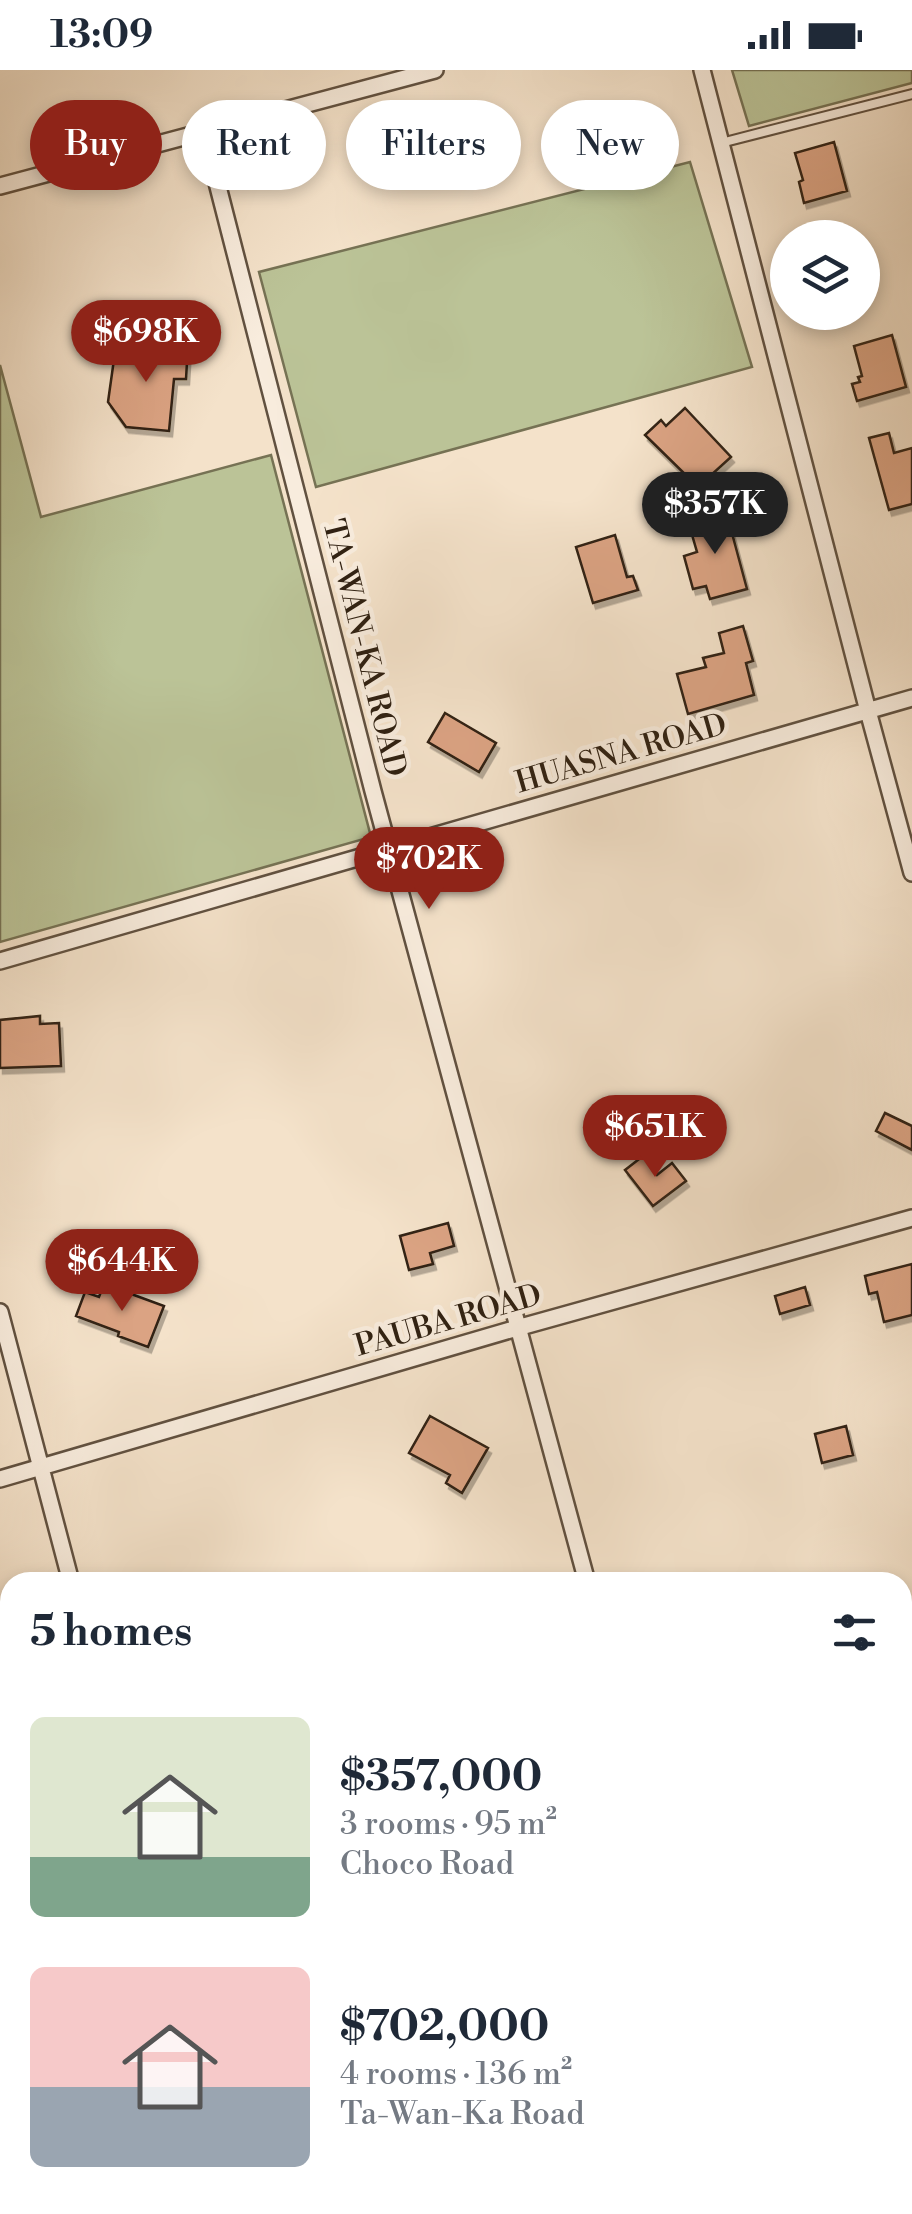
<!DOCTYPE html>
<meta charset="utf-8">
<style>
body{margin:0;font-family:"Libre Bodoni",serif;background:#f6f6f7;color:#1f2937;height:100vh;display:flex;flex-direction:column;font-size:38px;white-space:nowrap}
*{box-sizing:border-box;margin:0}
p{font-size:32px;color:#747a83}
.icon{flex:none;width:55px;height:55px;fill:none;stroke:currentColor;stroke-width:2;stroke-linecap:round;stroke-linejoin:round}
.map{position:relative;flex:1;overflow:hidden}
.sheet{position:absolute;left:0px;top:1502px;width:912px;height:642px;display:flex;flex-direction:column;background:#fff;border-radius:30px 30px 0 0;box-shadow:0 5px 15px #0003}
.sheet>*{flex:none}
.banner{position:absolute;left:30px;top:30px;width:852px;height:90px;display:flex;gap:20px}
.buttons{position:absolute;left:770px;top:150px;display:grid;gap:20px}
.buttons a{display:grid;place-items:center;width:110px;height:110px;border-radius:50%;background:#fff;box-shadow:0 5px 15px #0003;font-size:50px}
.price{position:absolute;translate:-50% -85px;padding:0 22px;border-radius:35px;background:#8f2418;color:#fff;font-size:32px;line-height:65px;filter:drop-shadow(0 2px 5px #0008)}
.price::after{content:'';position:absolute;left:50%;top:60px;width:30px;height:22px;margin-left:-15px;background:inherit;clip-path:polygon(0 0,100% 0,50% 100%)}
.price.on{background:#222;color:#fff}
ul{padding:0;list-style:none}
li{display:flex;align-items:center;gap:30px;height:250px;padding:0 30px}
li span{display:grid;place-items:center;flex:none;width:280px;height:200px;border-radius:15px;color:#555}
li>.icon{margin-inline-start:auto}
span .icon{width:120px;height:120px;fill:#fffc;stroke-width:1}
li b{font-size:42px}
h2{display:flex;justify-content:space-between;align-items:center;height:120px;padding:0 30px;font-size:42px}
.tag{padding:0 35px;border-radius:45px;background:#fff;box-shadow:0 5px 15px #0003;font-size:35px;line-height:90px}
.tag.on{background:#8f2418;color:#fff}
.status{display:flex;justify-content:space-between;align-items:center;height:70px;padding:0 50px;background:#fff;direction:ltr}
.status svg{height:28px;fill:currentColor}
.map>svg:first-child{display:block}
.green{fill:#bbc397;stroke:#767254;stroke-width:2.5}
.building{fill:#dba383;stroke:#302112;stroke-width:2.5;filter:url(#shadow)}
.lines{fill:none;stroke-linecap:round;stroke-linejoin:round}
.service-casing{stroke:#615140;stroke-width:12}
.minor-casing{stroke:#615140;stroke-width:20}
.tertiary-casing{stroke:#615140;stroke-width:25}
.secondary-casing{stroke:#302112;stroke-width:28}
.service{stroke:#f8ecdd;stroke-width:8}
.minor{stroke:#f8ecdd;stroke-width:15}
.tertiary{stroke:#f8ecdd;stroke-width:20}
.secondary{stroke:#f8ecdd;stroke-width:22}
.labels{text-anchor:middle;stroke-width:9;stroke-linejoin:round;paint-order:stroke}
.street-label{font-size:30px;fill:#302112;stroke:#f8ecdd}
</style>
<div class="status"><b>13:09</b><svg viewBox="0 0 49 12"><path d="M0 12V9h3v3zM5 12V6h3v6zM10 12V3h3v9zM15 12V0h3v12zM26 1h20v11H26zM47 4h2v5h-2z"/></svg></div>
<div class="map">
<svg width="912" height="2144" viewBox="0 0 912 2144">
<defs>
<filter id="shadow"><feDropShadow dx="3" dy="5.5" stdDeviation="0" flood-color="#0004"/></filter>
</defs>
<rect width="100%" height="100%" fill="#f4e2ca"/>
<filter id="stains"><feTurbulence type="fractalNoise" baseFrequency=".002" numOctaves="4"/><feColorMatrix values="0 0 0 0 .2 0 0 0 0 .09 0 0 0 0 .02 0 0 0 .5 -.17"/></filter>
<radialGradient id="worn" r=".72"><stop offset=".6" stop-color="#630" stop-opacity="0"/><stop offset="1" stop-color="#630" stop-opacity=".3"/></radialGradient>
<path class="green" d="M732 0H912V13L749 56Z
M690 92 752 297 316 417 259 202Z
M0 295 41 447 271 385 371 767 0 872Z"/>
<path class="building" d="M834 72 847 121 804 133 799 112 803 110 795 83Z
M892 265 906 317 857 331 852 314 860 312 858 307 862 306 854 276Z
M170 274 188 275 186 309H174L169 361 126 357 108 332 116 275 169 282Z
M685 338 731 387 698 417 645 365 661 350 666 356Z
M889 363 894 383 912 378V434L889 440 869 368Z
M726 441 747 519 710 529 706 516 693 519 684 486 697 482 688 451Z
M615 465 627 507 633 506 638 520 593 533 576 477Z
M743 556 753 591 746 593 754 625 688 644 677 604 706 597 703 588 724 583 719 563Z
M445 643 496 673 479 702 428 672Z
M40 946V954L59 953 61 996 0 998V950Z
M885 1043 912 1056V1080L876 1061Z
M643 1086 657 1105 672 1093 686 1111 653 1136 625 1100Z
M448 1153 454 1176 430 1183 433 1194 409 1200 400 1166Z
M912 1194V1245L884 1252 877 1222 869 1224 865 1206Z
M104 1214 164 1236 148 1277 118 1266 119 1262 76 1246 85 1222 99 1227Z
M805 1217 810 1235 780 1244 775 1226Z
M430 1346 488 1378 462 1423 446 1413 450 1405 409 1383Z
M846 1356 853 1385 822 1393 815 1364Z"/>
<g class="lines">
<g class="service-casing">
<path id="service" d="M721 73 912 24"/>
</g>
<g class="minor-casing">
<path id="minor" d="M702 0 868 641 912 803
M204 62 373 721 587 1512
M0 116 435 0
M0 891 912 628
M0 1242 71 1512
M0 1409 517 1258 912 1148
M902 1650 912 1647
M0 1911 10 1908
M200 2144 211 2135"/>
</g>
<g class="tertiary-casing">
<path id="tertiary" d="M761 2135 769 2144"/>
</g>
<g class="secondary-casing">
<path id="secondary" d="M902 1901 912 1892
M624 2144 634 2135"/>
</g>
<use href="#service" class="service"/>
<use href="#minor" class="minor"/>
<use href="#tertiary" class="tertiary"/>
<use href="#secondary" class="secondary"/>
</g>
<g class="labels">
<g class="street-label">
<text transform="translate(365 578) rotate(76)" y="10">TA-WAN-KA ROAD</text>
<text transform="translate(621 683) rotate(-16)" y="10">HUASNA ROAD</text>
<text transform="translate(448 1250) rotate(-16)" y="10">PAUBA ROAD</text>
</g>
</g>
<rect width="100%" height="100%" filter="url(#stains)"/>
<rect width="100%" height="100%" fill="url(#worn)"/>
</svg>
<div class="buttons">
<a><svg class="icon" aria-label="layers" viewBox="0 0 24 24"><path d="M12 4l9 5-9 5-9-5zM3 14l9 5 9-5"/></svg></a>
</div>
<b class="price" style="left:146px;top:315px">$698K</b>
<b class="price on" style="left:715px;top:487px">$357K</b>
<b class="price" style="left:429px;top:842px">$702K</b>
<b class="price" style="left:655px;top:1110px">$651K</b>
<b class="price" style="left:122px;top:1244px">$644K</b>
<div class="banner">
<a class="tag on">Buy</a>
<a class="tag">Rent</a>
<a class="tag">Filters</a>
<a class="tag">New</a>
</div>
<section class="sheet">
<h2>5 homes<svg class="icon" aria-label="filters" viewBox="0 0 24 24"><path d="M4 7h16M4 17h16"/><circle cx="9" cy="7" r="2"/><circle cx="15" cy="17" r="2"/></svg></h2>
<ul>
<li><span style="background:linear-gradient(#dfe7d0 70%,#7fa58c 0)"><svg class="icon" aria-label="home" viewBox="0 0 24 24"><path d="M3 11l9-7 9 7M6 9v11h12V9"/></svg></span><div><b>$357,000</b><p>3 rooms · 95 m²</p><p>Choco Road</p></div></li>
<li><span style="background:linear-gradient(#f6c9c9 60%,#9aa5b1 0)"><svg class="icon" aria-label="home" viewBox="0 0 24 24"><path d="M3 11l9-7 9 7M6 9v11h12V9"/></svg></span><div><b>$702,000</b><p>4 rooms · 136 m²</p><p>Ta-Wan-Ka Road</p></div></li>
</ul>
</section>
</div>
